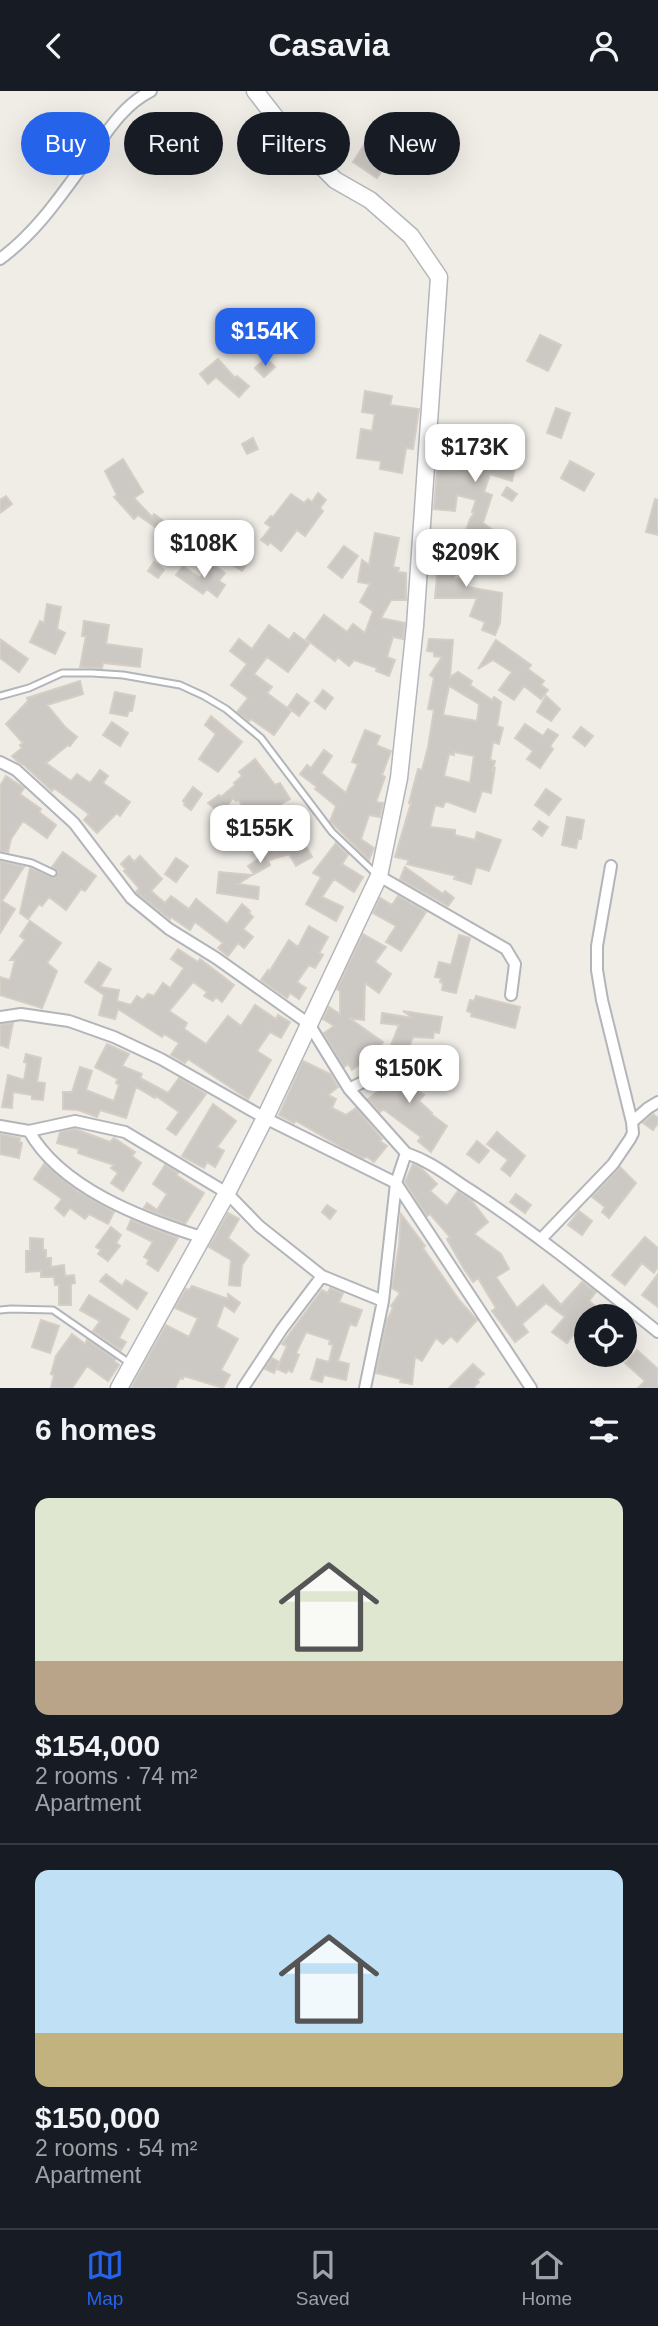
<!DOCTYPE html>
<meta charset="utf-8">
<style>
body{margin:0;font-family:Arial,sans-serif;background:#242831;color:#f1f3f6;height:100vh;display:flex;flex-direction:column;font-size:26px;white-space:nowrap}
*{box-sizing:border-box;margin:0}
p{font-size:23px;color:#9ea1a6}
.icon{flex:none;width:38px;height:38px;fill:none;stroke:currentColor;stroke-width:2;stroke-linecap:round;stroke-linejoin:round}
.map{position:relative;height:1297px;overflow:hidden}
.drawer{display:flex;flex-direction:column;background:#171b24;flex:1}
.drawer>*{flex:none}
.hud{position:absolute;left:21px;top:21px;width:616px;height:63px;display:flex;gap:14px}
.tools{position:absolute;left:574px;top:1213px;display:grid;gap:14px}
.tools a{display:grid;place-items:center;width:63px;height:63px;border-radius:50%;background:#171b24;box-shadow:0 7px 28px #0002;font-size:35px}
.price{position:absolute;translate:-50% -60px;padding:0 16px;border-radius:14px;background:#fff;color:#222;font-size:23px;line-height:46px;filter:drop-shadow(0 2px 4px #0008)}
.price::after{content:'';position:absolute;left:50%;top:42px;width:21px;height:16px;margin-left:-10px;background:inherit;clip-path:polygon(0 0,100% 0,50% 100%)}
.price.active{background:#2563eb;color:#fff}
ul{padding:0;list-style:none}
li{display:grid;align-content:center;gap:14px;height:371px;padding:0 35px}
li+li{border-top:2px solid #363941}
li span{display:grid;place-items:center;height:217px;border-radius:14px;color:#555}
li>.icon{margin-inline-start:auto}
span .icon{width:126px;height:126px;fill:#fffc;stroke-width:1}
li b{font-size:30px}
h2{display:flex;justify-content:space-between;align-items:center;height:84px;padding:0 35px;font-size:30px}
.tag{padding:0 24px;border-radius:32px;background:#171b24;box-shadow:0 7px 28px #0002;font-size:24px;line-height:63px}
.tag.active{background:#2563eb;color:#fff}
header{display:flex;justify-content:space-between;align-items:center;height:91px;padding:0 35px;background:#171b24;font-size:32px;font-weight:700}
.menu{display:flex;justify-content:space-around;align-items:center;height:98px;border-top:2px solid #363941;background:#171b24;font-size:19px;color:#9ea1a6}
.menu a{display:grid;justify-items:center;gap:4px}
.menu .active{color:#2563eb}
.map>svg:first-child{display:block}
.building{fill:#ccc8c4;stroke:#d5cec5;stroke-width:2;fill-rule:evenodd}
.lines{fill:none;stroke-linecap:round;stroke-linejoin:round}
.lane-casing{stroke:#b2b5b9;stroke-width:9}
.street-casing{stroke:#b2b5b9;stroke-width:14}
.secondary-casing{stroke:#b3b7bb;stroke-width:19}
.lane{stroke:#fff;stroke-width:5}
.street{stroke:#fff;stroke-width:10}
.secondary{stroke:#fff;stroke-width:16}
</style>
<header><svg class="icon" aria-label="back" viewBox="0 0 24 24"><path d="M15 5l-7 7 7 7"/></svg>Casavia<svg class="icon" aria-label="person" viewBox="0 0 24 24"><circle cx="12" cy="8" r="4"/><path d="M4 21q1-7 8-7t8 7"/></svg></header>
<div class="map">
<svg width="658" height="1297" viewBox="0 0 658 1297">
<rect width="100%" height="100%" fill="#f0ede7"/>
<path class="building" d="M366 51 390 68 377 87 353 71Z
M540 244 561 254 548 280 527 270Z
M266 267 275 276 264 286 255 277Z
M218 268 235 287 237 285 249 295 239 306 216 286 208 293 200 283Z
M365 300 392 305 390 314 419 318 413 358 406 357 402 382 380 378 381 370 357 367 361 338 372 340 375 323 362 321Z
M556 317 570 322 561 347 547 342Z
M485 338 497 339V344L507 345 505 371 516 373 512 390 490 383 484 401 492 404 483 432 497 442 489 453 477 445 475 460 460 458 470 428 475 421H472L476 409 457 404 455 420 434 418 437 378 456 380 464 357 478 362 480 342 485 343Z
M253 347 258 358 247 363 242 353Z
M123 368 143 401 134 407 152 426 154 423 169 434 171 431 180 438 172 448 138 424 134 428 114 406 117 404 105 380Z
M570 370 594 383 584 400 561 387Z
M507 396 517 403 512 410 502 404Z
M318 402 326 409 320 417 323 420 305 445 297 439 281 460 270 451 268 454 261 449 271 436 265 432 271 425 273 426 291 403 304 412 308 408 312 411Z
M6 405 12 413 0 422V409Z
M655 408 658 409V444L646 441Z
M441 440 453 442 450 476 455 477 454 488H468V496L502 502 500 532 495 544 482 539 485 531 470 525 477 507H435Z
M375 442 399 447 393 476 399 477 398 481 406 482V509H391L381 527 405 532 403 548 393 546 387 566 395 569 389 585 376 580 377 577 354 569 349 575 338 566 335 570 306 548 324 524 347 541 353 533 365 542 373 520 360 511 370 493 358 491 362 469 369 474Z
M344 455 358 465 342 487 328 476Z
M242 457 253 464 242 480 231 473Z
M154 471 164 479 158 487 148 480Z
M211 472 225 482 219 490 225 494 217 506 207 498 203 503 176 484 183 475 200 487Z
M47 513 61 516 57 538 65 542 55 563 30 551 40 530 44 532Z
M84 530 109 534 106 553 142 558 140 576 103 572 102 577 80 576 86 545H82Z
M269 534 289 549 294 542 309 553 288 581 267 566 254 583 272 596 267 602 291 620 274 644 251 628 249 630 237 621 248 607 231 594 247 573 230 560 239 548 252 558Z
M0 548 28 568 19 581 0 567Z
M429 548 453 549 450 586 458 581 472 590 470 594 492 609 494 606 501 611 497 635 503 637 499 653 493 651 490 669 495 670 492 681 495 676 491 702 482 700 475 721 448 711H445L443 716 435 714 430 736 455 739V744L475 749 477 741 501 749 489 780 476 776 471 793 454 788 456 785 407 773 409 769 395 766 411 712H409L418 678 422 679 428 656 434 619 428 618 434 587 430 584 442 566 434 565V561L427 560ZM449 595 479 613 477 630 443 624ZM454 661 474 665 470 692 444 685 449 663 454 664Z
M496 549 531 574 528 578 544 590 541 594 548 599 541 608 524 595 514 609 499 599 512 581 493 569 478 578Z
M80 590 83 603 47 614 65 636 77 646 70 655 68 654 46 672 71 690 77 683 90 692 100 679 108 685 103 692 130 711 120 725 117 722 97 742 84 729 89 723 54 697 52 700 24 674 18 671 12 665 22 657 20 654 23 652 6 633 28 610 27 607Z
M323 599 333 607 325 618 315 610Z
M115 601 135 605 132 620H129L127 625 110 622Z
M297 603 309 612 299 625 288 616Z
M546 605 560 618 551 630 537 621Z
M211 625 242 651 218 681 199 668 216 643 205 634Z
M112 631 128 642 120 655 103 644Z
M525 633 543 645 548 638 558 644 550 655 553 658 540 677 527 668 533 660 515 647Z
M581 636 593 645 585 655 573 646Z
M365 639 380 645 376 654 391 660 382 684 385 686 376 711 383 712 380 726 369 724 361 748 374 757 369 769 330 730 336 715 315 698 317 696 300 683 307 674 311 677 324 659 332 665 321 682 346 702 358 673 352 671Z
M255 668 275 694 280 692 290 708 281 713 312 766 296 775 289 763 270 769 265 754 275 751 262 726 253 731 238 708 236 710 233 707 221 723 208 712 219 704 221 706 235 694 234 692 242 685 239 681Z
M6 685 24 697 20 703 41 718 39 721 56 734 47 747 23 730 11 748 8 761 0 760V695Z
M193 696 202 703 191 719 184 714 185 712 183 710Z
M546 698 561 708 549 724 535 714Z
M567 726 584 729 581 748H578L576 757 562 754Z
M539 730 548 736 542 745 533 738Z
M336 752 348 764 342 773 363 786 354 801 334 788 322 806 343 816 336 830 306 813 321 786 313 782Z
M63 761 96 785 85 800 81 798 66 819 49 806 42 815 39 813 28 828 20 822 30 777 55 787 58 781 52 776Z
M266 763 270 774 254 783 248 775Z
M129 765 134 771 140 765 162 788 151 800 165 812 171 805 189 818 196 808 227 833 242 813 250 820 249 822 253 826 243 838 253 846 244 857 238 852 228 865 218 857 223 852 195 831 190 839 171 826 170 828 136 801 139 797 124 780 126 778 121 773Z
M176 767 188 775 176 791 165 783Z
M0 770 24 776 2 810 15 818 0 842Z
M405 776 443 803 445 800 454 807 448 815 400 788Z
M219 781 252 784 238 793 259 796 258 808 217 802Z
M398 805 426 821 401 860 386 851 396 835 373 822 380 807 392 814Z
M30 830 61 852 47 872 57 880 42 917 0 904V886L10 889 15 869H10L25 849 20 845Z
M309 835 328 846 319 862 323 864 315 877 309 874 297 891 306 897 299 908 290 902 287 907 261 889 268 879 269 881 289 849 298 856Z
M363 843 386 856 375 871 391 883 379 902 365 892 364 929 349 927 383 951 377 960 352 979 348 973 344 976 324 942 334 935 323 928 329 916 340 923V900L337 898Z
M459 844 470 847 456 902 442 899 443 892 440 891 441 887 435 886 439 871 451 874Z
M178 858 198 871 200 868 234 894 222 911 216 906 213 910 204 905 207 901 193 891 169 920 187 932 184 938 206 953 228 925 241 935 255 914 276 928 278 924 290 931 281 947 270 941 257 960 271 969 248 1008 188 968 185 972 171 964 179 952 164 943 162 946 118 918 115 928 99 924 104 904 85 891 99 871 111 878 100 896 119 899 117 910 131 914 137 905 143 909 148 903 154 905 163 892 170 897 184 877 171 868Z
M476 905 520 916 515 937 471 925 472 922 467 920 470 909 474 910Z
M403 920 442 926 439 942 434 941 433 947 413 946 406 964 390 957 399 934 381 932 382 922 413 927Z
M13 932 8 957 0 954V934Z
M107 953 129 963 122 975 142 983 140 987 168 1002 179 987 206 1003 176 1044 167 1038 179 1021 156 1005 155 1007 136 996 126 1027 100 1019 97 1026 78 1019 63 1018V1001H72L80 976 92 980 86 999 114 1010 119 994 116 992 118 988 95 976Z
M26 963 41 967 37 991 45 992 43 1009 32 1008V1004L13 1001 12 1017 2 1016 8 984 24 989 27 972 24 971Z
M406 964 424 987 413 996 424 1004 419 1010 432 1022 431 1023 447 1035 431 1061 418 1050 421 1046 383 1018 380 1021 368 1008 392 990 389 986 404 978 406 973 403 967Z
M303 970 330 983 338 996 328 1004 336 1008 332 1017 346 1024 356 1017 382 1048 380 1050 387 1055 374 1071 367 1066 363 1067 345 1058 296 1030 294 1032 279 1024Z
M213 1013 236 1030 217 1056 224 1060 215 1076 207 1071 204 1077 182 1065Z
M653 1023 658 1027V1032L653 1039 643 1032Z
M75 1038 110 1051 114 1047 135 1061 132 1065 141 1072 123 1100 111 1092 118 1082 111 1077 114 1074 78 1062 79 1058 57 1052 60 1041Z
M497 1041 525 1065 510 1085 501 1078 508 1069 487 1053Z
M0 1043 20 1047 19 1051 22 1052 19 1067 0 1063Z
M477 1050 489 1060 479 1072 467 1063Z
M44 1073 77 1100 114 1121 108 1133 89 1123 85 1128 70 1117 64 1125 55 1117 62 1108 34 1088Z
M413 1073 421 1077 437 1093 430 1100 447 1115 458 1100 472 1110 488 1131 474 1143 501 1163 509 1178 496 1186 517 1217 543 1194 561 1214 582 1191 596 1201 589 1210 608 1225H586V1254L575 1241 567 1252 552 1241 565 1226 546 1212 522 1233 528 1241 515 1251 492 1220 496 1217 478 1187 473 1191 464 1178 447 1148 450 1146 430 1123 427 1125 405 1091Z
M165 1074 178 1082 176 1084 204 1102 185 1133 144 1117 147 1112 157 1119 167 1103 153 1093Z
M620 1076 636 1092 609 1127 602 1121 605 1116 592 1106Z
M516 1103 531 1114 525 1122 510 1111Z
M327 1114 336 1120 330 1128 322 1121Z
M579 1120 592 1130 582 1144 568 1134Z
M228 1122 239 1128 228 1147 249 1164 242 1174 240 1195 229 1194 231 1169 209 1156Z
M401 1123 425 1155 423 1157 459 1209 477 1229 457 1251 451 1245 443 1253 436 1247 422 1270 415 1266 412 1293 400 1291 401 1288 376 1282 387 1229 393 1217 391 1215 400 1202 392 1197 399 1154Z
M131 1129 178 1147 158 1180 147 1173 149 1169 144 1166 153 1151 127 1138Z
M111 1136 121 1144 116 1152 120 1155 108 1170 98 1163 101 1159 96 1156Z
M645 1146 658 1157V1176L654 1182 642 1172 625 1194 612 1184Z
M30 1147 43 1148V1159H46V1167H51V1176L64 1174 65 1185 74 1184 75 1192 71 1193V1214H59V1194H55L54 1186H41V1180L26 1181V1160H30Z
M106 1183 122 1195 126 1189 147 1202 137 1218 100 1190Z
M658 1183V1216L642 1204Z
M192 1195 228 1208V1203L240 1212 234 1221 224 1214 216 1236 238 1248 221 1279 230 1284 223 1297 184 1285 183 1288 180 1287 175 1297H131L166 1234 189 1246 198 1227 175 1217 186 1198 189 1199Z
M330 1197 343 1202 339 1211 362 1219 356 1235 350 1233 338 1270 349 1273 346 1289 324 1284 322 1291 311 1288 317 1268 329 1271 333 1254 329 1253 330 1249 306 1241 296 1262 299 1264 292 1281 288 1279 286 1282 277 1278 287 1255 282 1253 322 1199 328 1202Z
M89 1204 129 1228 119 1247 126 1251 121 1259 93 1240 100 1230 80 1219Z
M41 1229 59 1235 50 1262 32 1256Z
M72 1243 85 1253 87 1249 115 1268 114 1270 119 1274 108 1290 87 1275 72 1297H51L54 1284 51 1283 56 1265Z
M637 1259 658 1278V1297H638L645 1290 625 1272Z
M272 1267 279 1271 274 1282 265 1278Z
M473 1273 484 1283 477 1289 479 1291 473 1297H449Z"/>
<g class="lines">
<g class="lane-casing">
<path id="lane" d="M0 605 29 597 62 582H92L123 584 180 594 204 605 226 618 261 647 332 741 376 783
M0 765 32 772 53 782
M0 1219 11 1218 53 1219 131 1273"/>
</g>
<g class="street-casing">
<path id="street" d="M0 168C37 141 62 103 89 66 107 41 123 14 151 0
M0 671 16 679 74 732 131 807 169 838 216 867 309 933 349 998 406 1062 396 1092 383 1210 365 1297
M379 785 506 858 515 873 511 904
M0 926 21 923 69 930 114 946 161 968 265 1027 396 1092 531 1297
M349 998 398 973
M632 1031 648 1017 658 1011
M0 1035 29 1040 75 1030 125 1041 227 1102 259 1135 322 1185
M29 1040C61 1097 141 1127 201 1146
M406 1062C432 1071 448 1085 470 1099 536 1142 597 1192 658 1241
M541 1148 613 1073 630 1048 633 1042 632 1031 602 909 597 879V855L611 775
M243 1297 282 1238 322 1185 383 1210"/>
</g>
<g class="secondary-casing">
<path id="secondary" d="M119 1297 227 1102 265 1027 379 785 399 687 415 535 439 186 411 145 370 109 335 89 283 36 255 0"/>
</g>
<use href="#lane" class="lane"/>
<use href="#street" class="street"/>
<use href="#secondary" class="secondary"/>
</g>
</svg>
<div class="tools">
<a><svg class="icon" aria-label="locate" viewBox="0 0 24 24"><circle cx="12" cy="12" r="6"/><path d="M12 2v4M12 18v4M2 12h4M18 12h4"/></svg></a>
</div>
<b class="price active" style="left:265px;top:277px">$154K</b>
<b class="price" style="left:475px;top:393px">$173K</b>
<b class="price" style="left:204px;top:489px">$108K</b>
<b class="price" style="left:466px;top:498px">$209K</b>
<b class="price" style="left:260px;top:774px">$155K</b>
<b class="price" style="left:409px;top:1014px">$150K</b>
<div class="hud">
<a class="tag active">Buy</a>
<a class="tag">Rent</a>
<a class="tag">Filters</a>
<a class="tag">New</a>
</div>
</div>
<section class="drawer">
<h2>6 homes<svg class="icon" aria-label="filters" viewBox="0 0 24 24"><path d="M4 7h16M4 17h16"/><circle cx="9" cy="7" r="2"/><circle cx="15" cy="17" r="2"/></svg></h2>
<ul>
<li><span style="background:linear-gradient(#dfe7d0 75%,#b9a48a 0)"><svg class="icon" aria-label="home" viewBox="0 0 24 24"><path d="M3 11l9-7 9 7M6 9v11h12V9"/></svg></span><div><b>$154,000</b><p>2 rooms · 74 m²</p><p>Apartment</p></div></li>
<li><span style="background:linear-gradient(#bfe0f5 75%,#c2b280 0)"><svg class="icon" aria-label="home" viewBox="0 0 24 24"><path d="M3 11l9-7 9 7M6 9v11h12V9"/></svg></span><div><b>$150,000</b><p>2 rooms · 54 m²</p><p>Apartment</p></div></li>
</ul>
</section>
<nav class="menu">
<a class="active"><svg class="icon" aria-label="map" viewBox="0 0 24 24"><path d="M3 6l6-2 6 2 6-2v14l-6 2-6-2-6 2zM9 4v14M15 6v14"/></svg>Map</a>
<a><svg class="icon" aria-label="saved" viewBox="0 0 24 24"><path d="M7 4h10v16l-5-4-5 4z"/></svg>Saved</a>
<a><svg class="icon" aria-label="home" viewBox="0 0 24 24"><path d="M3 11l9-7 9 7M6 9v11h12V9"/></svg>Home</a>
</nav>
